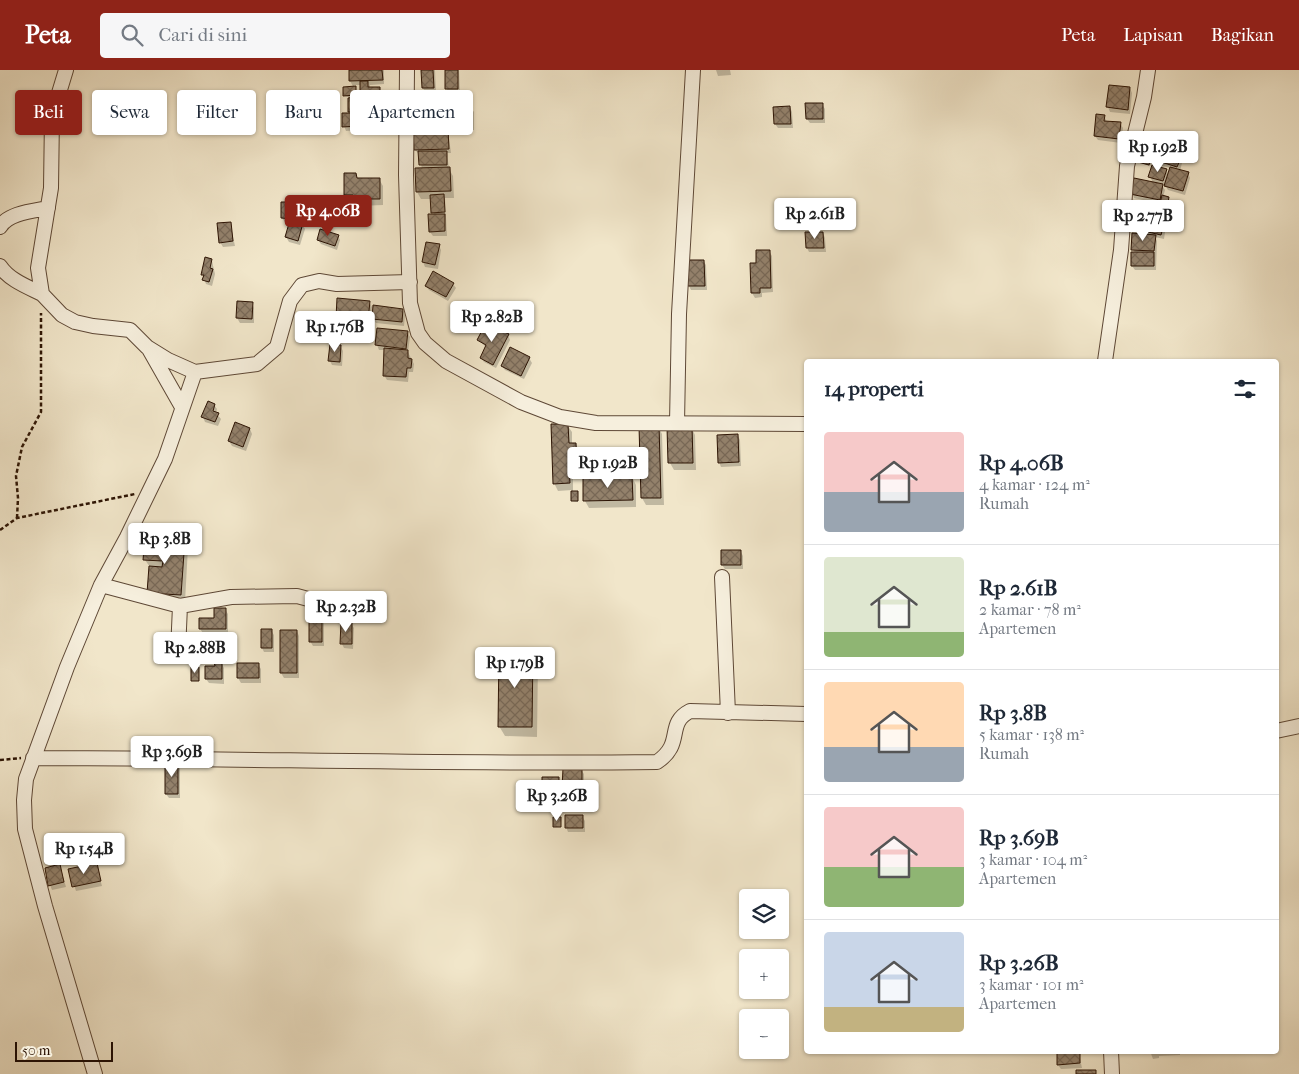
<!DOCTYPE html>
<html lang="id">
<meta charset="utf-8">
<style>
body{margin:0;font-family:"IM FELL French Canon",serif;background:#f6f6f7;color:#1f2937;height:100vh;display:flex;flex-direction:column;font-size:19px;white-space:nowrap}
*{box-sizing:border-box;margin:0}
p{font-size:16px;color:#747a83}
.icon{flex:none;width:28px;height:28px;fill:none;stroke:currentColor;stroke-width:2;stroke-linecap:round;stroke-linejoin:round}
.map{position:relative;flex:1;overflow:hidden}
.drawer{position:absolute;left:804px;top:289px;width:475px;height:695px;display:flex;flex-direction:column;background:#fff;border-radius:5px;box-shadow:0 1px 4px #0004}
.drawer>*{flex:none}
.banner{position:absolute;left:15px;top:20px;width:475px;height:45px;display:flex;gap:10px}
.controls{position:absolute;left:739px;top:819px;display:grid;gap:10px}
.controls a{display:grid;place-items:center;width:50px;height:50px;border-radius:5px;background:#fff;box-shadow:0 1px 4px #0004;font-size:25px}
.scale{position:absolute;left:15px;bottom:12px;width:98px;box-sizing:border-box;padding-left:5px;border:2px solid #2d1404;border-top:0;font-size:14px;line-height:18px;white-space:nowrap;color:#2d1404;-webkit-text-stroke:4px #f6efdd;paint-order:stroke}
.price{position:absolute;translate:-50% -42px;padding:0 11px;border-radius:5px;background:#fff;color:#222;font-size:16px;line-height:32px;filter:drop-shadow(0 1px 2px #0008)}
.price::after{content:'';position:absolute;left:50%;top:30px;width:15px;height:11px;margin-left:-8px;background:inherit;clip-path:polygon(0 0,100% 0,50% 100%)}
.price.active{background:#8f2418;color:#fff}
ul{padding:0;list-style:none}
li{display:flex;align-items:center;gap:15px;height:125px;padding:0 20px}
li+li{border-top:1px solid #e0e1e3}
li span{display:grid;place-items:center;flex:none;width:140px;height:100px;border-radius:5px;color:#555}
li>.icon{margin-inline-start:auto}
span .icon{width:60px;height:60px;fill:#fffc;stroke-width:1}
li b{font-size:21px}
h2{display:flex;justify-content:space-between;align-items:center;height:60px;padding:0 20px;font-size:21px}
.tag{padding:0 18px;border-radius:5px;background:#fff;box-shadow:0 1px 4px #0004;font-size:18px;line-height:45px}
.tag.active{background:#8f2418;color:#fff}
header{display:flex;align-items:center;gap:30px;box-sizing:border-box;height:70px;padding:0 25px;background:#8f2418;color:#fff}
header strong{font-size:24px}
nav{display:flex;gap:28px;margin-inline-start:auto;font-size:18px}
.search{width:350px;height:45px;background:#f6f6f7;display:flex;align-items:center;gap:12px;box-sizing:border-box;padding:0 18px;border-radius:5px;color:#747a83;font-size:19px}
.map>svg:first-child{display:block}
.shadow{fill:#0003;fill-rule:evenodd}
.building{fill:url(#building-cross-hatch);stroke:#2d1404}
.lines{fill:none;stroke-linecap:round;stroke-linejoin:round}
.minor-casing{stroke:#5e4836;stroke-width:16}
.path{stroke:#2d1404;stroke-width:2.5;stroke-dasharray:4 2.5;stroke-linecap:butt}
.minor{stroke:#f6efdd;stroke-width:14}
</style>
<header>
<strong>Peta</strong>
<div class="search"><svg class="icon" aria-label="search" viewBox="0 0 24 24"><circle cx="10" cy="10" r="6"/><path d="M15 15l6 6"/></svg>Cari di sini</div>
<nav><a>Peta</a><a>Lapisan</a><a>Bagikan</a></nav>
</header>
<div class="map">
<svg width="1299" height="1004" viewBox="0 0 1299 1004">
<defs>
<pattern id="building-cross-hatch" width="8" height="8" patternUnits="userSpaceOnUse" patternTransform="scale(1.25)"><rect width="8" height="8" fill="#93816b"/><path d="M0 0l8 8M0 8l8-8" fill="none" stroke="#786856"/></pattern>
</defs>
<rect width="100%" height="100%" fill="#f1e6ca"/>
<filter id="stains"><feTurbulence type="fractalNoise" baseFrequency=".004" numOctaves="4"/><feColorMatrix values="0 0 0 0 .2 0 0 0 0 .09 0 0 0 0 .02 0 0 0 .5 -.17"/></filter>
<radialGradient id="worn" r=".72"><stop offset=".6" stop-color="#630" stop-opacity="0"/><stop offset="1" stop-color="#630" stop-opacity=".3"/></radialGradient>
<path class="shadow" d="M350 0H384V14L370 15V18H379L382 22V33H378L379 44H382L385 49V60L367 61 362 52V60L346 61 344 56 351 44 349 27 344 26 354 18 350 11ZM354 15H361V42L364 52 359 44H356L354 27H357L356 19Z
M422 0H435L436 22H425L423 18Z
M446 0H459L460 23 449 24 447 19Z
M716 0H730L731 5 718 6Z
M1130 18 1132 23 1130 44 1110 42 1108 37Z
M439 31 441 47 436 48V50L423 51V57L415 58 414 50 424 49 422 42 412 40Z
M822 34 825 39V53H810L807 49Z
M790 37 792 42 793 58H778L775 54Z
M471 38 474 42V60L448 61 451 83H447L449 99 453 106 454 128H445L447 166H433L430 162 434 145 431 129H421L417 122 422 99 419 84 415 80 414 61 448 60 446 56Z
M1104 46 1107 52 1120 53 1123 58 1121 73 1098 70 1095 66Z
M1152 84 1150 96 1136 91Z
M1180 89 1182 93 1180 101 1188 103 1190 108 1185 125 1168 120 1165 115 1161 114 1165 120 1163 127 1170 130 1168 140 1162 138 1161 134 1134 128 1132 123 1154 114 1150 107 1166 100 1169 105 1171 98 1162 96 1160 91Z
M356 105 358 109H379L383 116V135L359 136 357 132H349L345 125Z
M294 134 297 138V153L302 154 305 159 300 175 289 172 286 167 291 153 285 152 282 148Z
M1164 151 1166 156 1164 169 1155 167 1157 171 1156 200H1135L1132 196 1135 183 1133 179 1140 165 1137 159Z
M230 153 235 176 223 177 220 172Z
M823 163 825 168 826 182H809L807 178Z
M338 166 340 170 337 180 321 174 318 170Z
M439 176 441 180 438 199 425 197 423 192Z
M769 181 772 186 773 222 762 223V227L755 228 752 223 751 194H758Z
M212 191 215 204 212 216 206 214 202 204Z
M703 191 706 195 707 220H691L689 216Z
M453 214 456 218 448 231 429 220 426 216Z
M238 232 252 233 254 238V253H240L237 248Z
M369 232 372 237 370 255 340 253 337 248Z
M403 240 405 245 404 256 376 253 373 249Z
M407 262 410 267 408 282 414 294 413 302H409L408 312 387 310 384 305 386 280H379L377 275Z
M508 265 510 270 496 298 484 292 481 288 486 277 478 270Z
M341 277 343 281 342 296 332 295 330 291Z
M529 288 532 293 524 309 505 300 502 296Z
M214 335 217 339 216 343 221 349 218 356 205 352 203 347Z
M236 354 250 359 252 364 246 381 232 376 229 371Z
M567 355 572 362V375H575L580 382V399L573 400V422L578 424V432L572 431V420L558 421 554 413Z
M658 356 662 364 664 435H646L642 428Z
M691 357 695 365 696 400H674L670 393 669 358Z
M738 366 740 370 741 396 721 397 719 392Z
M632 407 636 415V437L589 438 585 431Z
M184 470 188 477 185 532 153 530 150 497 145 490Z
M741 482 743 486V499H725L722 495Z
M225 539 228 544V564L203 563 200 559Z
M321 548 324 553V576H313L310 571Z
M351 554 354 558 353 579 344 578 342 574Z
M271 560 274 565V582H264L262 578Z
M297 561 299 566V608H284L281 603Z
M228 568 230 573V592H221L224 598V614L209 613 206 609 216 597 213 588Z
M532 582 538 592 537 667 505 666 499 656Z
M258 594 261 599V613H241L238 608Z
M178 694 180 699V728H169L166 724Z
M581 700 584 704V723H566L564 719Z
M558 708 561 713V738H546L543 733Z
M582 726 583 735 567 733Z
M582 746 585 751V762H568L566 757Z
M96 794 102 816 76 821 69 800Z
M60 796 66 817 52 820 50 815Z
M1058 981 1079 984 1082 998 1061 999 1058 995Z
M1150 981H1180V985L1159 986V988L1153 989Z"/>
<path class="building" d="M349 0H382L383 10 349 11Z
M421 0H433L434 18H422Z
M445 0H458V19H445Z
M360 11H368V17H380V28L360 29Z
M1109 15 1130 17 1128 40 1106 37Z
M356 16V25L343 26V17Z
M355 27 356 42H348V28Z
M433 28 434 46H421L420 29Z
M376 29 377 42H360V30Z
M410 29H420L421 40 410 41Z
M433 29H440L441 46H434Z
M805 33H823V49H806Z
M472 36V56L445 57 444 37Z
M790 36 791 54H774L773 37Z
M342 43H360V56L342 57Z
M383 43V56L363 57V44Z
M1096 44 1105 45 1104 51 1121 52 1119 69 1094 66Z
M412 48H423V56H413Z
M448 59 449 79 414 80 413 60Z
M1137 79 1152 83 1149 95 1134 91Z
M418 81H447V95H419Z
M1161 82 1181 88 1177 97 1158 91Z
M1152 95 1167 99 1163 111 1148 107Z
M450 97 451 121 416 122 415 98Z
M1170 97 1189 102 1183 121 1164 116Z
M344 103H356L357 108H380V129H354L353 125H344Z
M1134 108 1163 114 1160 130 1130 124Z
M444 124 445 142 431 143 430 125Z
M1162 125 1169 127 1167 138 1159 137Z
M281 132H295V149L281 148Z
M428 144H445V161L429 162Z
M1138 144 1165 150 1161 165 1135 159Z
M290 150 303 153 298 171 285 167Z
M231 152 233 171 219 173 217 153Z
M320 159 339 165 335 176 317 170Z
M805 162H823L824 178H806Z
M1132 163 1156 165 1154 181 1131 180Z
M426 172 440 174 435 195 422 192Z
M756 180H770L771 218H760V223H751L750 193H756Z
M1131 182H1154V196H1131Z
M205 187 212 189 210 198 213 199 209 212 202 210 204 205H201Z
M687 190H704L705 216H687Z
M433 201 454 213 446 227 425 216Z
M337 228 370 231 368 251 336 248Z
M237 231 253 232 252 249 236 248Z
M373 235 403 239 402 252 372 249Z
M486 253 509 264 493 295 480 288 486 275 477 270Z
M377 258 408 261 406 279 375 275Z
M330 274 341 275 340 292 328 291Z
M510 277 530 287 521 306 501 296Z
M384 278 408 280V288L412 289 411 298H407L406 307 383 306Z
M208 331 215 334 213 341 219 343 215 352 201 347Z
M235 352 250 358 243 377 228 371Z
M551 354H568L569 373H576L577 392 569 393 570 413 553 414Z
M659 355 661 428H641L639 356Z
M692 356 693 393H668L667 357Z
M738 364 739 392 718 393 717 365Z
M632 406 633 430 583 431V407Z
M571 421H578V431H571Z
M145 466 185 469 181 525 147 523 149 496 162 497 163 491 143 490Z
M721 480H741V495H721Z
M214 538H226V559H199V548H214Z
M309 546 322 547V572H309Z
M341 552H352V574H340Z
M261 559H272V578H261Z
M280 560H297V603H280Z
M212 567H228V588H212Z
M499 581H533L532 657H498Z
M214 592H222V609H205V596H215Z
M237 593H259V608H237Z
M191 597H199V611H191Z
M165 693H178V724H165Z
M563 698H582V719H562Z
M542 707H559V734L542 733Z
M566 725H583L582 733H566Z
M565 745H583V758H565Z
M553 747H561V757H553Z
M97 793 101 811 72 817 68 799Z
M60 794 64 812 48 816 45 798Z
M1057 981 1080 982V993L1057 995Z
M1076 1000H1096V1004H1076Z"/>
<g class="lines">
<g class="minor-casing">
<path id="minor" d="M66 0 52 46 51 118 38 198 42 224 62 245 75 252 93 256 130 260 147 277 168 290 195 302
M407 0 406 105 410 233 418 263 425 273 446 291 521 332 560 347 596 353 806 354
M0 157C8 143 33 141 48 138
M0 196C9 210 28 217 42 224
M149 279 182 337
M1105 291 1121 180 1127 96 1144 27 1148 0
M677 353 679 244 693 0
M722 507 728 643
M101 515 180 536 231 527 297 526 312 530 339 545
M178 581 180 536
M1276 661 1299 656
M33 688C241 688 449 695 657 692 685 673 665 654 690 641L806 644
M1111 981 1112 1004
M95 1004 45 836 25 759 24 730 26 709 67 597 101 515 127 467 165 389 195 302 257 294 277 277 290 231 302 215 319 211 337 214 410 212"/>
</g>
<path class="path" d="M17 448 18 428 16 406 22 377 41 342V243
M0 460 17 448 135 424
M0 690 21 688"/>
<use href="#minor" class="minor"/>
</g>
<rect width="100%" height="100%" filter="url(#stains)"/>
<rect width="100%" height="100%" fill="url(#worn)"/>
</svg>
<div class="controls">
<a><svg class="icon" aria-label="layers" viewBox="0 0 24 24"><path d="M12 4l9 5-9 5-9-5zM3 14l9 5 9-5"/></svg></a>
<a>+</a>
<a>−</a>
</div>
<div class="scale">50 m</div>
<b class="price" style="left:1158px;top:103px">Rp 1.92B</b>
<b class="price active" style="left:328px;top:167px">Rp 4.06B</b>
<b class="price" style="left:815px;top:170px">Rp 2.61B</b>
<b class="price" style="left:1143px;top:172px">Rp 2.77B</b>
<b class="price" style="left:492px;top:273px">Rp 2.82B</b>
<b class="price" style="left:335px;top:283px">Rp 1.76B</b>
<b class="price" style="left:608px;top:419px">Rp 1.92B</b>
<b class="price" style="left:165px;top:495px">Rp 3.8B</b>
<b class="price" style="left:346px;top:563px">Rp 2.32B</b>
<b class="price" style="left:195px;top:604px">Rp 2.88B</b>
<b class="price" style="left:515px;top:619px">Rp 1.79B</b>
<b class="price" style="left:172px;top:708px">Rp 3.69B</b>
<b class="price" style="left:557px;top:752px">Rp 3.26B</b>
<b class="price" style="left:84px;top:805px">Rp 1.54B</b>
<div class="banner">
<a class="tag active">Beli</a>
<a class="tag">Sewa</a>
<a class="tag">Filter</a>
<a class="tag">Baru</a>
<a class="tag">Apartemen</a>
</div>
<section class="drawer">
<h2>14 properti<svg class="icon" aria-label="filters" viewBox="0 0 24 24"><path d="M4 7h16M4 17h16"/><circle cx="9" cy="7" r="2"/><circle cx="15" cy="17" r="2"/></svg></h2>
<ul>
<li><span style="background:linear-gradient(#f6c9c9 60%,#9aa5b1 0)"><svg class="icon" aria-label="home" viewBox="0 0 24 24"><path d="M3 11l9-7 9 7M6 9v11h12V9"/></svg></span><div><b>Rp 4.06B</b><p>4 kamar · 124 m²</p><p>Rumah</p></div></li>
<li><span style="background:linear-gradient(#dfe7d0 75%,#8fb573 0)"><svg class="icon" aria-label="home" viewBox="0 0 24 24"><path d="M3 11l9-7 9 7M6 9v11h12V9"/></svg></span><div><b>Rp 2.61B</b><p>2 kamar · 78 m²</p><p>Apartemen</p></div></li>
<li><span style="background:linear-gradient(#ffd9b3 65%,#9aa5b1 0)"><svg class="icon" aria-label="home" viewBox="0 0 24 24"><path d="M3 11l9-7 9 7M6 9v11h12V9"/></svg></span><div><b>Rp 3.8B</b><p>5 kamar · 138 m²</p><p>Rumah</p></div></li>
<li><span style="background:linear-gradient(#f6c9c9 60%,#8fb573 0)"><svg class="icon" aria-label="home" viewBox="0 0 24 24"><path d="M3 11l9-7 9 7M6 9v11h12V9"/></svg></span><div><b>Rp 3.69B</b><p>3 kamar · 104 m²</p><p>Apartemen</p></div></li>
<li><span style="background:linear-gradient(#c9d6e8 75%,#c2b280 0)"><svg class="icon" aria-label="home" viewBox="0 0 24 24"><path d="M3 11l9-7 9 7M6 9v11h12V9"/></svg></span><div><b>Rp 3.26B</b><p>3 kamar · 101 m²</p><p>Apartemen</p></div></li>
</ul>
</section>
</div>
